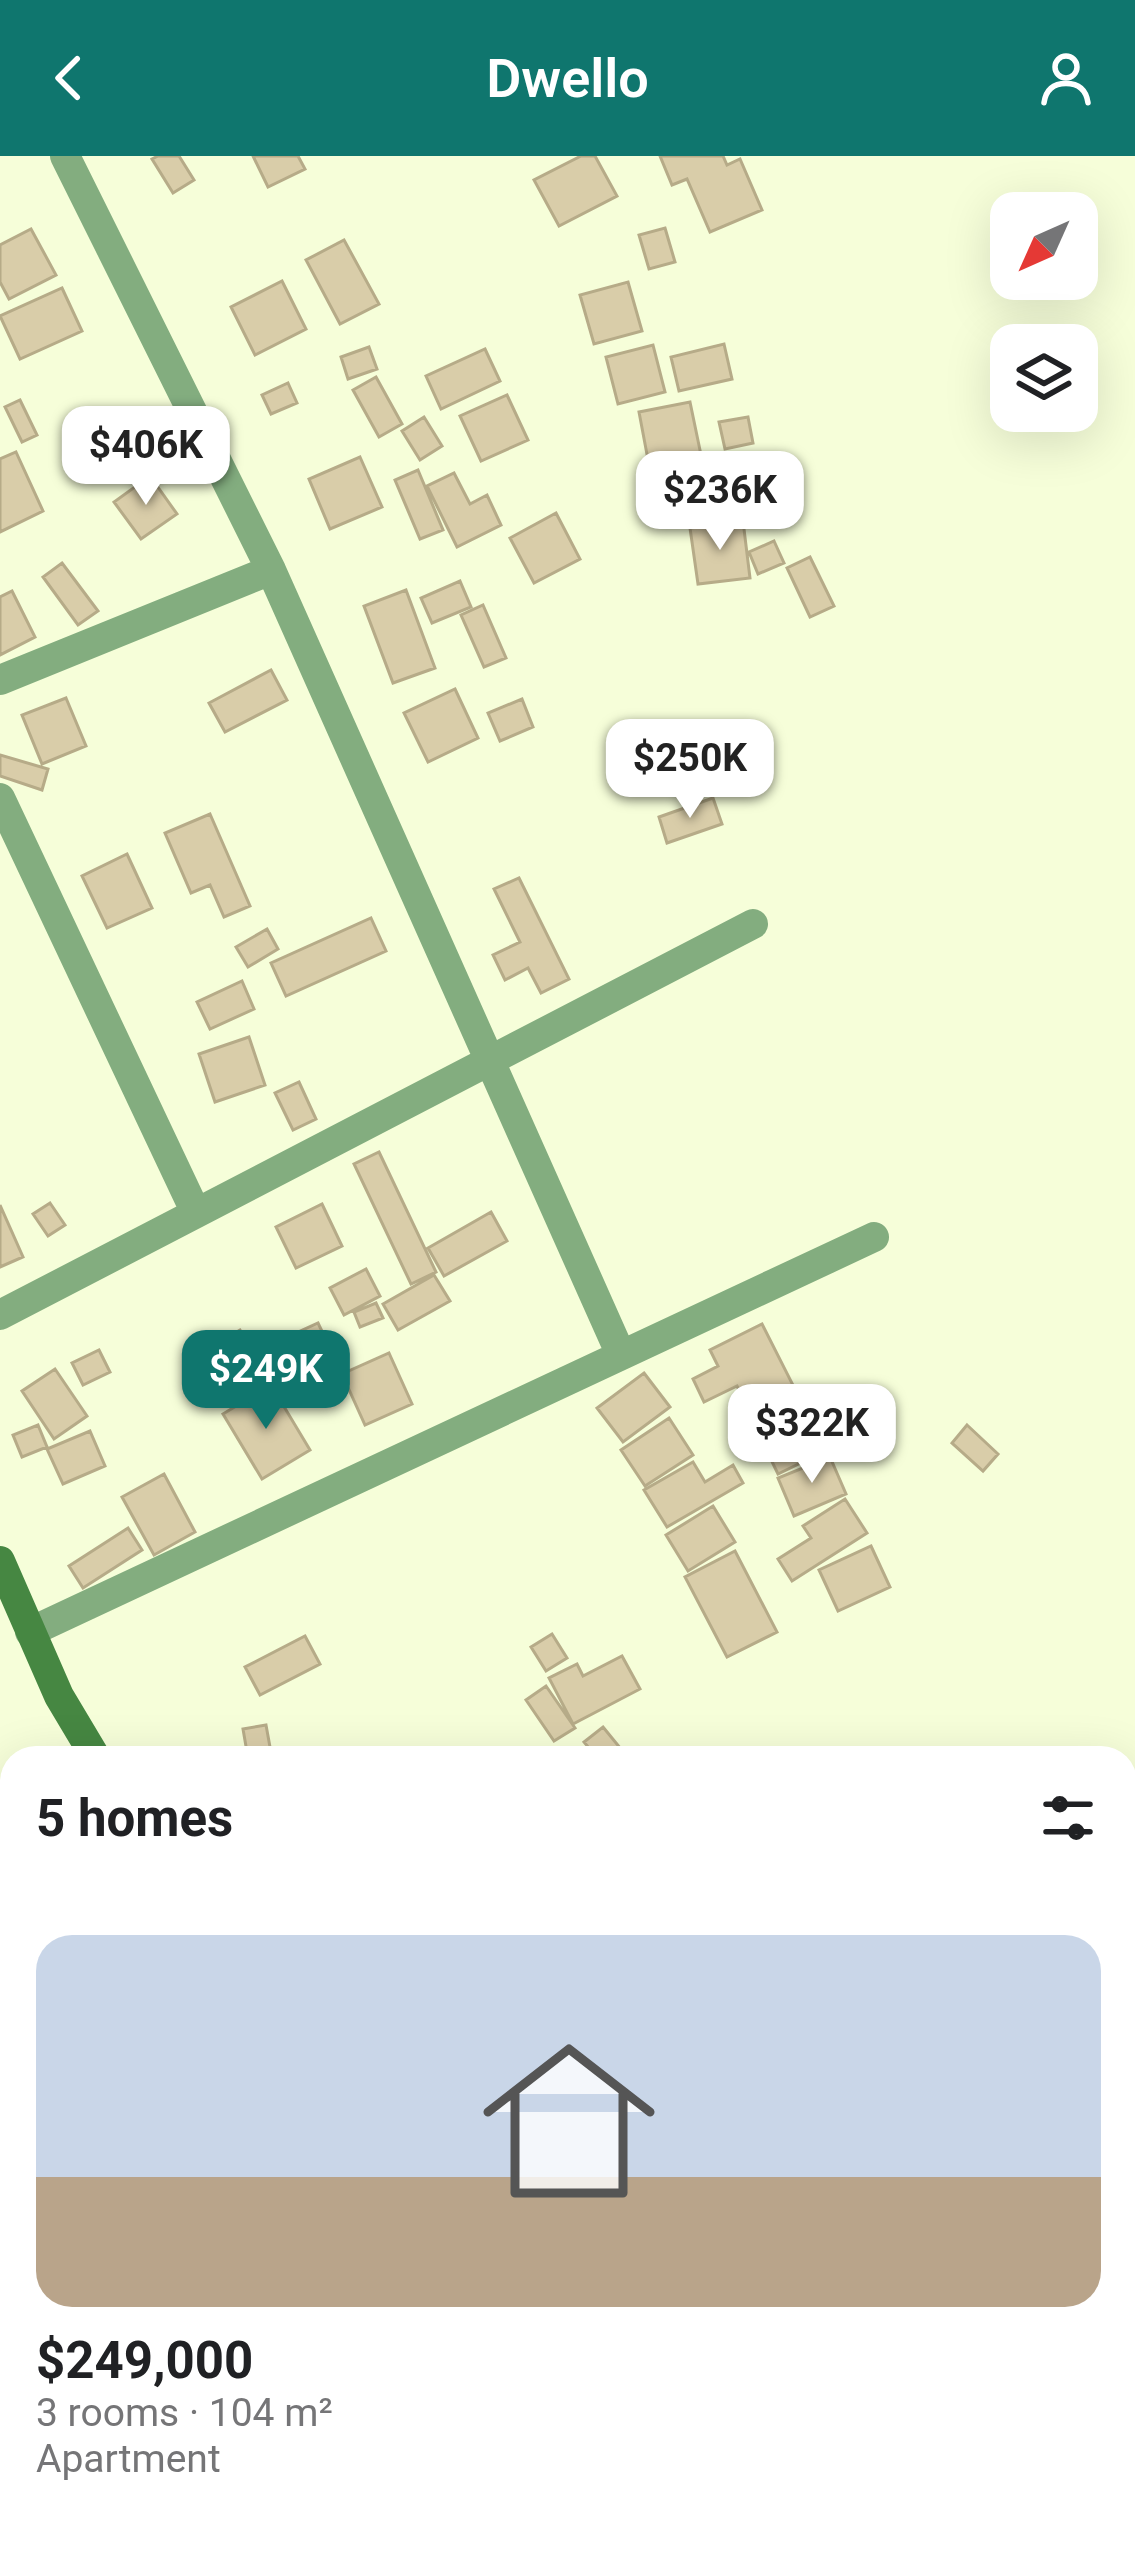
<!DOCTYPE html>
<meta charset="utf-8">
<style>
body{margin:0;font-family:Roboto,sans-serif;background:#f6f6f6;color:#202124;height:100vh;display:flex;flex-direction:column;font-size:45px;white-space:nowrap}
*{box-sizing:border-box;margin:0}
p{font-size:39px;color:#757577}
.icon{flex:none;width:66px;height:66px;fill:none;stroke:currentColor;stroke-width:2;stroke-linecap:round;stroke-linejoin:round}
.map{position:relative;flex:1;overflow:hidden}
.details{position:absolute;left:0px;top:1590px;width:1137px;height:807px;display:flex;flex-direction:column;background:#fff;border-radius:36px 36px 0 0;box-shadow:0 12px 48px #0002}
.details>*{flex:none}
.needle{width:78px;rotate:225deg}
.tools{position:absolute;left:990px;top:36px;display:grid;gap:24px}
.tools a{display:grid;place-items:center;width:108px;height:108px;border-radius:24px;background:#fff;box-shadow:0 12px 48px #0002;font-size:60px}
.price{position:absolute;translate:-50% -102px;padding:0 27px;border-radius:24px;background:#fff;color:#222;font-size:39px;line-height:78px;filter:drop-shadow(0 3px 6px #0008)}
.price::after{content:'';position:absolute;left:50%;top:72px;width:36px;height:27px;margin-left:-18px;background:inherit;clip-path:polygon(0 0,100% 0,50% 100%)}
.price.current{background:#0f766e;color:#fff}
ul{padding:0;list-style:none}
li{display:grid;align-content:center;gap:24px;height:636px;padding:0 36px}
li span{display:grid;place-items:center;height:372px;border-radius:36px;color:#555}
li>.icon{margin-inline-start:auto}
span .icon{width:216px;height:216px;fill:#fffc;stroke-width:1}
li b{font-size:51px}
h2{display:flex;justify-content:space-between;align-items:center;height:144px;padding:0 36px;font-size:51px}
header{display:flex;justify-content:space-between;align-items:center;height:156px;padding:0 36px;background:#0f766e;color:#fff;font-size:54px;font-weight:600}
.map>svg:first-child{display:block}
.building{fill:#d9cda9;stroke:#b6ab88;stroke-width:3}
.lines{fill:none;stroke-linecap:round;stroke-linejoin:round}
.street{stroke:#83ad7f;stroke-width:30}
.secondary{stroke:#468742;stroke-width:30}
</style>
<header><svg class="icon" aria-label="back" viewBox="0 0 24 24"><path d="M15 5l-7 7 7 7"/></svg>Dwello<svg class="icon" aria-label="person" viewBox="0 0 24 24"><circle cx="12" cy="8" r="4"/><path d="M4 21q1-7 8-7t8 7"/></svg></header>
<div class="map">
<svg width="1135" height="2395" viewBox="0 0 1135 2395">
<rect width="100%" height="100%" fill="#f6fed9"/>
<path class="building" d="M158 0H179L194 24 173 37 152 3Z
M253 0H298L305 13 268 31Z
M581 0H595L617 40 559 70 534 24Z
M660 0H723L727 9 740 3 762 54 710 76 687 23 672 29Z
M665 72 675 106 649 113 639 79Z
M31 73 56 119 9 143 0 126V89Z
M344 84 379 148 340 168 306 104Z
M282 125 306 173 255 199 231 151Z
M628 126 642 175 594 188 580 139Z
M62 132 82 175 20 203 0 160Z
M724 188 732 223 679 235 671 201Z
M653 189 665 236 618 248 606 201Z
M369 191 377 213 348 223 341 201Z
M485 193 500 225 441 253 426 220Z
M376 221 402 268 379 281 353 234Z
M288 227 297 247 271 258 262 239Z
M507 239 528 284 481 305 460 260Z
M20 244 37 279 22 286 5 251Z
M690 246 701 299 649 309 639 256Z
M424 261 442 290 420 304 402 275Z
M748 261 753 287 725 293 719 266Z
M150 267 163 290 119 315 106 291Z
M16 296 43 355 0 376V303Z
M360 301 382 351 330 373 309 323Z
M418 314 443 374 420 383 395 324Z
M454 317 470 348 487 339 501 369 457 391 427 330Z
M150 320 177 358 141 383 114 346Z
M556 357 580 403 534 427 510 382Z
M743 365 750 422 698 428 690 372Z
M774 385 784 407 758 418 749 396Z
M810 401 834 450 810 461 787 412Z
M62 407 98 455 78 469 43 421Z
M460 425 471 451 432 467 421 442Z
M406 434 435 512 393 527 364 450Z
M12 435 35 481 0 499V441Z
M483 449 506 502 484 511 461 459Z
M271 514 287 544 225 576 209 547Z
M455 533 478 582 428 606 404 557Z
M66 542 86 590 42 608 22 559Z
M522 543 533 571 500 585 488 557Z
M693 588 709 617 684 631 668 601Z
M0 599 48 613 42 634 0 620Z
M713 642 722 668 667 687 659 661Z
M210 658 250 750 224 761 210 729 191 737 165 677Z
M127 698 152 752 107 772 82 720Z
M519 722 569 823 541 837 528 812 505 824 493 799 520 786 494 733Z
M371 762 386 795 286 840 271 807Z
M267 773 278 793 248 811 236 791Z
M242 825 254 853 210 873 197 846Z
M249 881 265 929 215 946 199 898Z
M299 926 316 963 293 974 275 937Z
M379 996 436 1116 411 1128 354 1008Z
M50 1047 65 1069 48 1080 33 1058Z
M322 1048 342 1090 296 1112 276 1071Z
M0 1049 23 1101 0 1111Z
M491 1056 507 1085 444 1120 428 1092Z
M366 1113 380 1140 344 1159 330 1132Z
M434 1119 450 1145 398 1174 383 1148Z
M376 1147 383 1162 360 1171 354 1156Z
M318 1167 330 1192 271 1219 259 1194Z
M762 1168 803 1249 758 1272 737 1230 704 1246 693 1223 718 1210 710 1194Z
M240 1174 251 1191 225 1207 215 1189Z
M99 1194 110 1216 83 1229 72 1207Z
M389 1197 412 1248 365 1269 342 1218Z
M250 1202 261 1223 221 1244 209 1223Z
M55 1213 87 1260 54 1283 22 1235Z
M644 1217 670 1251 623 1286 597 1252Z
M271 1229 310 1294 262 1323 223 1258Z
M808 1255 827 1294 778 1318 759 1279Z
M669 1262 693 1299 645 1330 621 1294Z
M38 1269 47 1291 22 1301 13 1279Z
M967 1269 998 1298 983 1315 952 1287Z
M90 1275 105 1310 63 1328 47 1293Z
M830 1301 846 1338 794 1360 778 1322Z
M693 1306 705 1326 733 1309 743 1327 667 1371 644 1334Z
M164 1318 195 1376 154 1399 122 1341Z
M845 1343 867 1377 792 1425 778 1403 811 1382 803 1370Z
M713 1350 735 1386 688 1415 666 1379Z
M128 1372 142 1394 83 1432 69 1410Z
M871 1390 890 1431 838 1455 819 1414Z
M735 1395 777 1476 727 1501 685 1421Z
M552 1478 567 1502 546 1515 531 1491Z
M305 1480 320 1508 260 1539 245 1511Z
M622 1500 640 1533 573 1568 549 1522 577 1508 583 1520Z
M546 1530 575 1572 554 1585 526 1544Z
M266 1569 272 1602H248L243 1573Z
M603 1571 621 1593 610 1602H597L584 1586Z
M12 1626V1687L0 1693V1633Z
M12 2248V2282L7 2285 0 2275V2256Z
M400 2385H467L446 2395H405Z"/>
<g class="lines">
<path class="street" d="M65 0 271 414 621 1199
M0 524 271 414
M0 642 196 1057
M0 1159 753 768
M30 1476 874 1081
M0 1964 12 1986
M223 2385 228 2395
M154 2395 173 2385"/>
<path class="secondary" d="M0 1405 59 1540 96 1602
M570 2385 576 2395"/>
</g>
</svg>
<div class="tools">
<a><svg class="needle" viewBox="-14 -14 28 28"><path d="M0-13l5 13h-10z" fill="#e53935"/><path d="M0 13l5-13h-10z" fill="#757577"/></svg></a>
<a><svg class="icon" aria-label="layers" viewBox="0 0 24 24"><path d="M12 4l9 5-9 5-9-5zM3 14l9 5 9-5"/></svg></a>
</div>
<b class="price" style="left:146px;top:352px">$406K</b>
<b class="price" style="left:720px;top:397px">$236K</b>
<b class="price" style="left:690px;top:665px">$250K</b>
<b class="price current" style="left:266px;top:1276px">$249K</b>
<b class="price" style="left:812px;top:1330px">$322K</b>
<section class="details">
<h2>5 homes<svg class="icon" aria-label="filters" viewBox="0 0 24 24"><path d="M4 7h16M4 17h16"/><circle cx="9" cy="7" r="2"/><circle cx="15" cy="17" r="2"/></svg></h2>
<ul>
<li><span style="background:linear-gradient(#c9d6e8 65%,#b9a48a 0)"><svg class="icon" aria-label="home" viewBox="0 0 24 24"><path d="M3 11l9-7 9 7M6 9v11h12V9"/></svg></span><div><b>$249,000</b><p>3 rooms · 104 m²</p><p>Apartment</p></div></li>
</ul>
</section>
</div>
